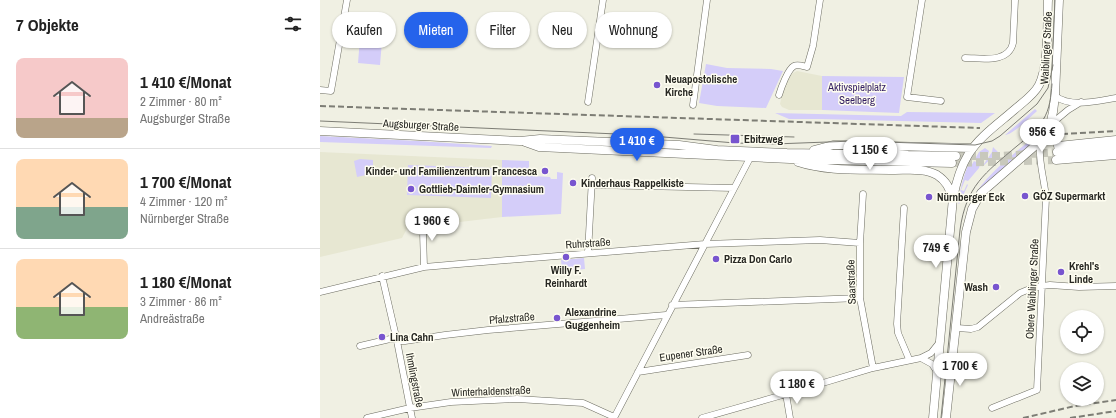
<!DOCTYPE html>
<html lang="de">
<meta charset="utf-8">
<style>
body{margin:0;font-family:"Archivo Narrow",sans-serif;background:#f2f2f2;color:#222;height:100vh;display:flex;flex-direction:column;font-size:15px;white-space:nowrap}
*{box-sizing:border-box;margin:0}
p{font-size:13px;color:#767676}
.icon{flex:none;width:22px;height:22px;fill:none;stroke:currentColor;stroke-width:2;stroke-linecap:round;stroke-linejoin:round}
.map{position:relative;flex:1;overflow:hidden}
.drawer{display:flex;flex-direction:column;background:#fff;width:320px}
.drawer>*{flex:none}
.hud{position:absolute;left:12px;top:12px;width:380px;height:36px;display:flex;gap:8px}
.fabs{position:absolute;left:740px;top:310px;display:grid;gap:8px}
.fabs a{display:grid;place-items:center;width:44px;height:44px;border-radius:50%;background:#fff;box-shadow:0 1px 3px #0004;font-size:20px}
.price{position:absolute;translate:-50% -34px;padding:0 9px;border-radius:14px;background:#fff;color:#222;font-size:13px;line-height:26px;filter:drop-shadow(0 1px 2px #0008)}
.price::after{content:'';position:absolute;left:50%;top:24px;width:12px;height:9px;margin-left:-6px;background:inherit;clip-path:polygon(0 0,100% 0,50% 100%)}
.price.current{background:#2563eb;color:#fff}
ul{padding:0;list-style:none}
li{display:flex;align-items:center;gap:12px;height:100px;padding:0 16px}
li+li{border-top:1px solid #e0e0e0}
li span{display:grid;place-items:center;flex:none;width:112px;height:80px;border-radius:8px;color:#555}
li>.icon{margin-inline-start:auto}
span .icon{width:48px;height:48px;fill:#fffc;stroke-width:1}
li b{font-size:17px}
h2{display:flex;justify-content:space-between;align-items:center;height:48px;padding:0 16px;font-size:17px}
.chip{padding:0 14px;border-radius:18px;background:#fff;box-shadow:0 1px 3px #0004;font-size:14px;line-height:36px}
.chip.current{background:#2563eb;color:#fff}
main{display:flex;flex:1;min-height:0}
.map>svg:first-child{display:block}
.built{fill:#e7e7d2}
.green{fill:#d4cdf9}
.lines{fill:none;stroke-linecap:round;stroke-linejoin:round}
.secondary-tunnel{stroke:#c8c8bc;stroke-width:8;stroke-dasharray:8 4;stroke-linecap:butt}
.minor-casing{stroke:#6c6c61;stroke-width:7}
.secondary-casing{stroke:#6c6c61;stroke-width:9}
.minor{stroke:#fff;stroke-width:6}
.secondary{stroke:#fff;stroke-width:8}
.tram{stroke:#7d7d75;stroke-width:1}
.rail{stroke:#7d7d75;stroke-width:2;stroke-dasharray:6 3;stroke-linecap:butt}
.poi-dot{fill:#7855cf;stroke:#fefdf0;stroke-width:1.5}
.labels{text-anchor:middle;stroke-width:3;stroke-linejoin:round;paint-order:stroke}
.street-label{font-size:11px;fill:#272722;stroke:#fefdf0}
.poi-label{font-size:11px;font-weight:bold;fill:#272722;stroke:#fefdf0;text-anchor:start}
.park-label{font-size:11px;fill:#331e62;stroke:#fefdf0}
</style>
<main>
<section class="drawer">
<h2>7 Objekte<svg class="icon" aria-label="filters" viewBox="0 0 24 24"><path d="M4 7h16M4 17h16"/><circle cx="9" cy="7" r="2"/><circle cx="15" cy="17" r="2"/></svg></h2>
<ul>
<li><span style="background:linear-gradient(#f6c9c9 75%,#b9a48a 0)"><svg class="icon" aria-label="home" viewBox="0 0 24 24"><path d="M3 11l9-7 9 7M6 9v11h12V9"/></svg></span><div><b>1 410 €/Monat</b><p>2 Zimmer · 80 m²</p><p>Augsburger Straße</p></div></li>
<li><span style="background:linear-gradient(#ffd9b3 60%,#7fa58c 0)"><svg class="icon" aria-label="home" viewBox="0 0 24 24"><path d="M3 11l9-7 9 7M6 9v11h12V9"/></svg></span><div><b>1 700 €/Monat</b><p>4 Zimmer · 120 m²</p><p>Nürnberger Straße</p></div></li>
<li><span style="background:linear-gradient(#ffd9b3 60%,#8fb573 0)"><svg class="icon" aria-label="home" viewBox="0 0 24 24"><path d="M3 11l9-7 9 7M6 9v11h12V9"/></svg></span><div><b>1 180 €/Monat</b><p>3 Zimmer · 86 m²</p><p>Andreästraße</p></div></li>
</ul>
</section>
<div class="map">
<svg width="796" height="418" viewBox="0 0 796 418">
<rect width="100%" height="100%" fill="#f0f0e3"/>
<path class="built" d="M477 71 502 76V110H469L462 107 460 104 463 90 471 74Z
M0 152 182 160V217L106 226V218L92 219 82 238 0 257Z"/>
<path class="green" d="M41 26 63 29 60 65 38 63Z
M386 64 407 68 451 69 463 71 446 108 397 106 379 103Z
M502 76 584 77 579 113 502 110Z
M715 109 717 111C710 117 694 134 685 135Z
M587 112 675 113 661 123 498 119H469L455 113 581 116Z
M0 136 98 141 172 146 171 148 0 142Z
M715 136 716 137 712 143 671 180 653 200 650 198 652 199C667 173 693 155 715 136Z
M673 147 678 152 662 167 672 152Z
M665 148 669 151 668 155 661 162 655 159 659 152Z
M40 159 53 160V166L55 173 37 177 34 161Z
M182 160 209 161V170H213V176L230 177 231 179H237V172L243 173 241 214 182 217Z
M654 161 660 164 659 168 648 181 645 180 641 190 644 191 647 184 648 185 639 204 638 203C640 190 643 178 648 165L651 166Z
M88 165 172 168 171 198 87 195Z
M264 258 265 269 243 271 242 269 241 260Z"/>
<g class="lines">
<path class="secondary-tunnel" d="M636 156H681L737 152
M632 163 736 160"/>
<g class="minor-casing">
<path id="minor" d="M602 0 587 97 621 101
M645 58C661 58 688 64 693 43L695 0
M0 90 11 91 27 0
M459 95C461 88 468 69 474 66 477 64 483 66 487 67L493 46 500 0
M735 96C751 108 777 101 796 98
M268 102 283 0
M373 105 387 0
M730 125 748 110 761 102
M272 185 414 188
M543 194 540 243V298L553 368
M584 208 577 324 578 333 589 359
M98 229 103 232 104 267
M268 253 272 178
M62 276 77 341 92 418
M0 292 104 267 139 264 385 244 500 240 540 243
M352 305 540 298
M637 328 651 329 658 327 700 293 712 288 722 286 730 285 759 287 796 286
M40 346 70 339 85 341 125 335 168 330 346 315
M601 358 612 364 616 370
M318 372 428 355
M466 394 470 418
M672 408 717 390 726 198C724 176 718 162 720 140
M47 418 90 408 131 402 197 399 263 403 294 417
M294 418 430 158
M382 418 466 394 553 368 601 358 611 353 619 343"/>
</g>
<g class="secondary-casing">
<path id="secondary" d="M0 131 200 141 220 139 359 145 397 150 467 153 531 154 550 152 588 155 636 156
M205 142 219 147 470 159 632 163
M738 146 796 140
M494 150 513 145H530L652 148
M737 152 796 148
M736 160 796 155
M478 162C508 172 543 169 575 170 589 170 605 168 617 175 626 181 629 187 632 197
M613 418 633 198C636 183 640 168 648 155 659 137 678 124 694 110 702 103 714 95 719 85 729 66 727 22 728 0
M626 418 646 232 652 209 661 193 716 145 724 134 730 125 733 112 735 96 739 0"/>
</g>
<use href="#minor" class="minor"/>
<use href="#secondary" class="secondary"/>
<path class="tram" d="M732 70 735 0
M0 121 320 135 415 143 454 144 534 141 655 145 672 141 680 136 717 104 728 88 733 65
M374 134 474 137
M621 418 640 230C646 186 665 173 697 146 707 138 717 130 723 120 730 109 731 96 732 84"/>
<path class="rail" d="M0 106 660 128
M742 134 796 131
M703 418 755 406 796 400
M750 418 796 411"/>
</g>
<g class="poi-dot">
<circle cx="337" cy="85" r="4"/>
<rect x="410" y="134" width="10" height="10" rx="2"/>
<circle cx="225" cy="171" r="4"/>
<circle cx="253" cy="183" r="4"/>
<circle cx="91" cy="189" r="4"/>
<circle cx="705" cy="196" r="4"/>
<circle cx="609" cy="197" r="4"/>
<circle cx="246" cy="257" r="4"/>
<circle cx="396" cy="259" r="4"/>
<circle cx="741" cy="272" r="4"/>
<circle cx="676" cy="287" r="4"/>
<circle cx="237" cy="318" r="4"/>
<circle cx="62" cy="337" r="4"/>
</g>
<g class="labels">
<g class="street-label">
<text transform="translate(726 48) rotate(-87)" y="4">Waiblinger Straße</text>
<text transform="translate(101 125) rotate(3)" y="4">Augsburger Straße</text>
<text transform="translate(268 243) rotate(-4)" y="4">Ruhrstraße</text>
<text transform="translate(531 282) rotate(-92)" y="4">Saarstraße</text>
<text transform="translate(712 289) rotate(-87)" y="4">Obere Waiblinger Straße</text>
<text transform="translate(192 318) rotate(-5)" y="4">Pfalzstraße</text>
<text transform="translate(371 353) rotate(-8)" y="4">Eupener Straße</text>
<text transform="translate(95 380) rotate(79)" y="4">Ihmlingstraße</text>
<text transform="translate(171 391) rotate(-2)" y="4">Winterhaldenstraße</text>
</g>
<g class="poi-label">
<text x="345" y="83">Neuapostolische<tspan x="345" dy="13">Kirche</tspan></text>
<text x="424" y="143">Ebitzweg</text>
<text x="217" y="175" text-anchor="end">Kinder- und Familienzentrum Francesca</text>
<text x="261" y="187">Kinderhaus Rappelkiste</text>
<text x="99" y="193">Gottlieb-Daimler-Gymnasium</text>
<text x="713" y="200">GÖZ Supermarkt</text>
<text x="617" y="201">Nürnberger Eck</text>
<text x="404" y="263">Pizza Don Carlo</text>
<text x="749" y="270">Krehl's<tspan x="749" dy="13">Linde</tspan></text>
<text x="246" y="274" text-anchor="middle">Willy F.<tspan x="246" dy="13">Reinhardt</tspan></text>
<text x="668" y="291" text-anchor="end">Wash</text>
<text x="245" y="316">Alexandrine<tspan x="245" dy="13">Guggenheim</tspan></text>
<text x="70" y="341">Lina Cahn</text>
</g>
<g class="park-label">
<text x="537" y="91">Aktivspielplatz<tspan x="537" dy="13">Seelberg</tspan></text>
</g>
</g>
</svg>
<div class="fabs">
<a><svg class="icon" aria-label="locate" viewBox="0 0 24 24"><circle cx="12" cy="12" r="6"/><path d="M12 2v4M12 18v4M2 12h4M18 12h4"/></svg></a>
<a><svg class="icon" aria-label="layers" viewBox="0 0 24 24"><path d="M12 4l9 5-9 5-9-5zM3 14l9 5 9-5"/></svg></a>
</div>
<b class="price" style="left:722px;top:153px">956 €</b>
<b class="price current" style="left:317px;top:162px">1 410 €</b>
<b class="price" style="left:550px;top:171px">1 150 €</b>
<b class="price" style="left:112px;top:242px">1 960 €</b>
<b class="price" style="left:616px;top:269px">749 €</b>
<b class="price" style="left:640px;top:387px">1 700 €</b>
<b class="price" style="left:477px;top:405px">1 180 €</b>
<div class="hud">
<a class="chip">Kaufen</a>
<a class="chip current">Mieten</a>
<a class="chip">Filter</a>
<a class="chip">Neu</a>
<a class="chip">Wohnung</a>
</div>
</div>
</main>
